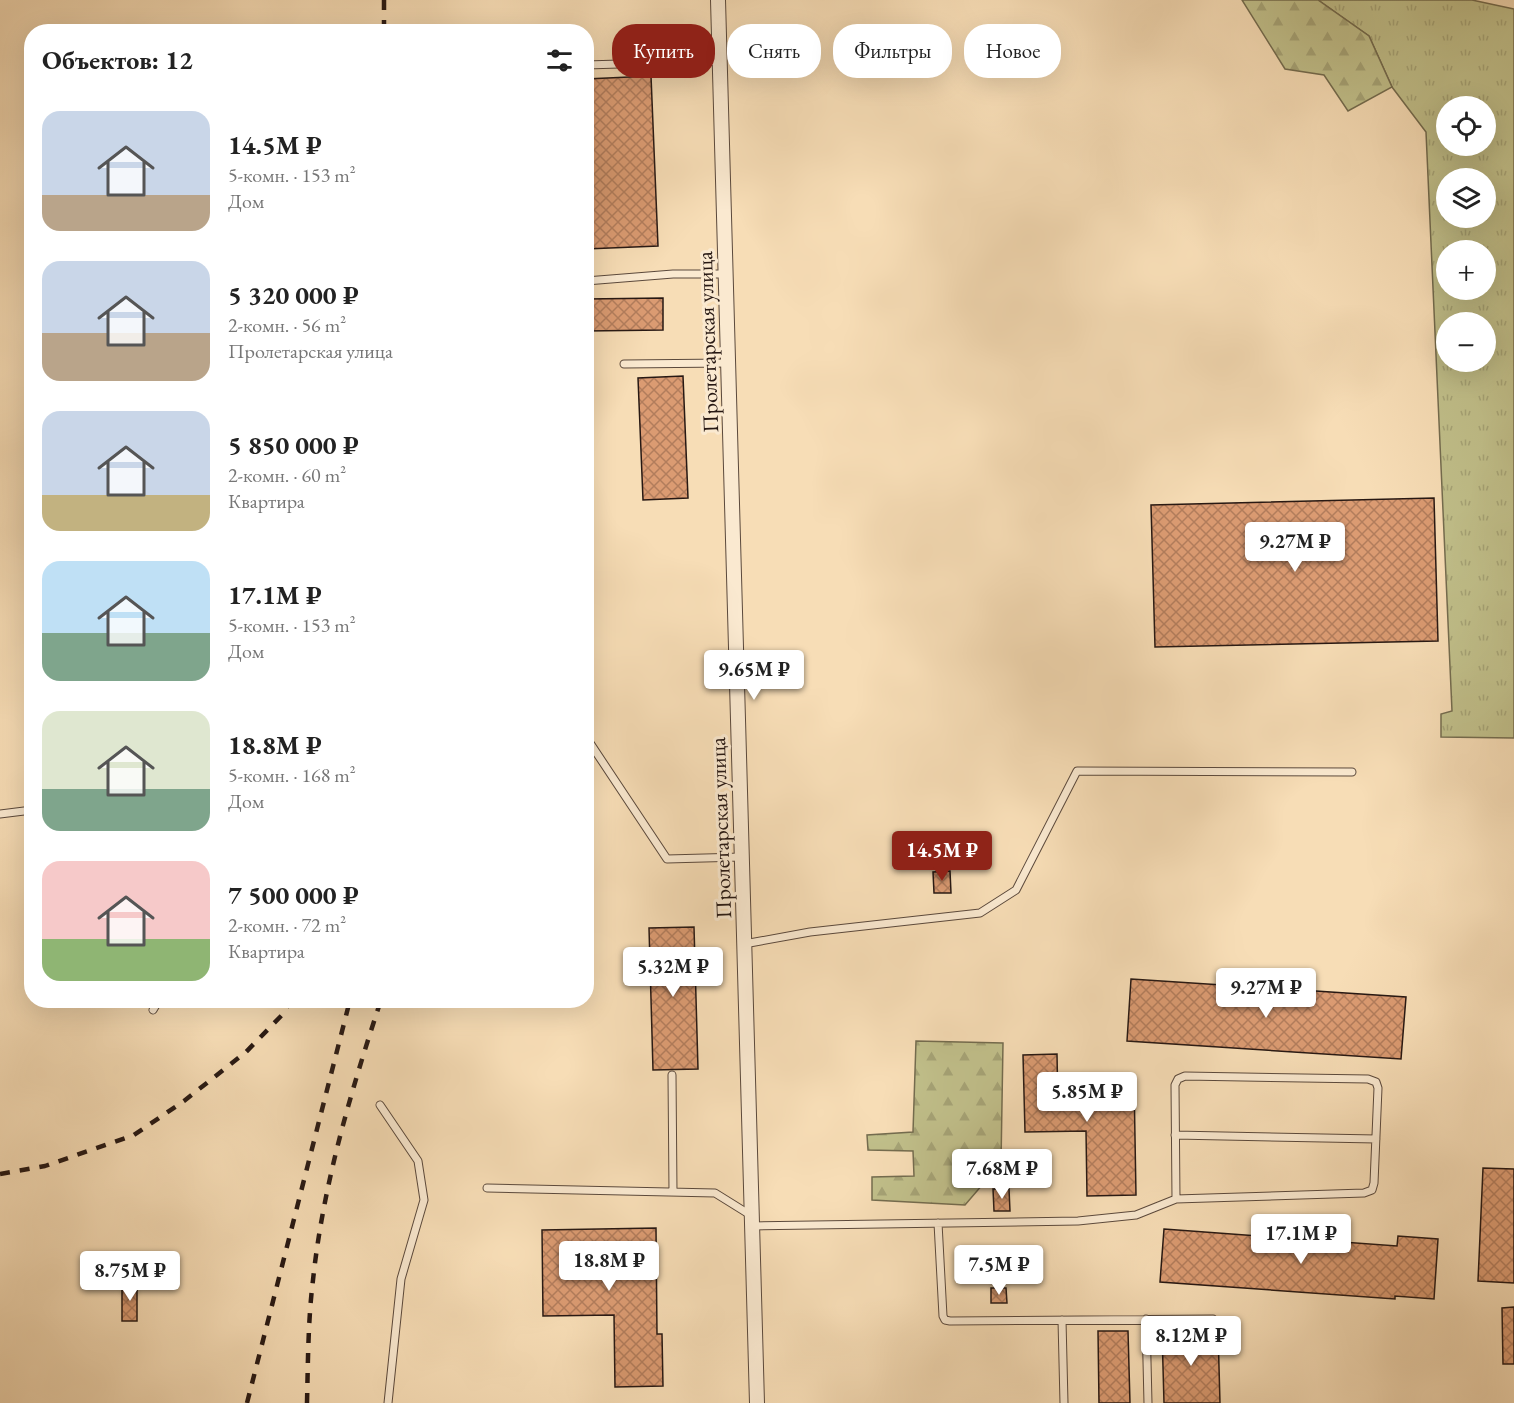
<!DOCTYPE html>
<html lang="ru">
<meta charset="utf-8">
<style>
body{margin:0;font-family:"EB Garamond",serif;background:#f6f6f6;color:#222;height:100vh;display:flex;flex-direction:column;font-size:22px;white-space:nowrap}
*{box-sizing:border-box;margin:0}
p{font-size:20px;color:#767676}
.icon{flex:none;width:33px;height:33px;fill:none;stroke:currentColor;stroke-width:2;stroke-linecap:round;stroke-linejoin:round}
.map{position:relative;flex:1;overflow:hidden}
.drawer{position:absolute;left:24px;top:24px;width:570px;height:984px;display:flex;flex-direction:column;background:#fff;border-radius:24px;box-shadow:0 6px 24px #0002}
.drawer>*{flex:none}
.hud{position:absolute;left:612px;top:24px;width:570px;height:54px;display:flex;gap:12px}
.fabs{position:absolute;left:1436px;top:96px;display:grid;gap:12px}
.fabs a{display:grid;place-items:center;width:60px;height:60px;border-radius:50%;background:#fff;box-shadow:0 6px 24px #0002;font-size:30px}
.price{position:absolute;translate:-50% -51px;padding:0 14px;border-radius:6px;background:#fff;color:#222;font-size:20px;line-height:39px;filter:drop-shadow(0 2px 3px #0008)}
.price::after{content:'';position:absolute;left:50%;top:36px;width:18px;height:14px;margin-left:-9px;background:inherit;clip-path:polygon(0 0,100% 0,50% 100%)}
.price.active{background:#8f2418;color:#fff}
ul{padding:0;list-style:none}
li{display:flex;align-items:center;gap:18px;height:150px;padding:0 18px}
li span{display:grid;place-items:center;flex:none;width:168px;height:120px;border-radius:18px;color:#555}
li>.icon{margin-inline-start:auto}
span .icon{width:72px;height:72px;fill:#fffc;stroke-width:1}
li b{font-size:26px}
h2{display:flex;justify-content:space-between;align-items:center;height:72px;padding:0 18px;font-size:26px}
.chip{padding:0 21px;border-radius:24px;background:#fff;box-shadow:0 6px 24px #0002;font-size:21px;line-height:54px}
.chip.active{background:#8f2418;color:#fff}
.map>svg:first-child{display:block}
.grass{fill:url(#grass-tufts);stroke:#746c4f;stroke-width:1.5;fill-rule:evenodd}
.forest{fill:url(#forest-firs);stroke:#746c4f;stroke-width:1.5}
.building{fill:url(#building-cross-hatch);stroke:#271813;stroke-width:1.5}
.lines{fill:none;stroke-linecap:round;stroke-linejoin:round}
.service-casing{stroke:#5b493c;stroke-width:9}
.minor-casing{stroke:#5b493c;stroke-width:16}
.service{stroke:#fae9d0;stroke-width:7}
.minor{stroke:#fae9d0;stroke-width:14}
.rail{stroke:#271813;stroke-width:4.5;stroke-dasharray:10 10;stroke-linecap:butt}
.labels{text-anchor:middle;stroke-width:6;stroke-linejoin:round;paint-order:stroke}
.street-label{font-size:22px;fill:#271813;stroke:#fae9d0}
</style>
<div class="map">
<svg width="1514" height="1403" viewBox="0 0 1514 1403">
<defs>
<pattern id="grass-tufts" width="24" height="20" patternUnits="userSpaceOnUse" patternTransform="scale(1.5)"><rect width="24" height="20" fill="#c1c08b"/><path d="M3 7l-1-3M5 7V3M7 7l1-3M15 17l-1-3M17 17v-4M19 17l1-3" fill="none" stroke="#a6a477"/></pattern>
<pattern id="forest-firs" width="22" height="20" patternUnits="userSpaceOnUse" patternTransform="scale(1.5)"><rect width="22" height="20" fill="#c1c08b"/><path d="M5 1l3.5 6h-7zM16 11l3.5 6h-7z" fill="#a6a477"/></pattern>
<pattern id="building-cross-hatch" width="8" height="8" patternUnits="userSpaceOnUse" patternTransform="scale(1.5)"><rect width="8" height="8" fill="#db9b72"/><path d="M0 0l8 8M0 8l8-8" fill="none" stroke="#b27d5c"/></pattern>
</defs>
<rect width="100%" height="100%" fill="#f7ddb6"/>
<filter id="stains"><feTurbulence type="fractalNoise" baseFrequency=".00333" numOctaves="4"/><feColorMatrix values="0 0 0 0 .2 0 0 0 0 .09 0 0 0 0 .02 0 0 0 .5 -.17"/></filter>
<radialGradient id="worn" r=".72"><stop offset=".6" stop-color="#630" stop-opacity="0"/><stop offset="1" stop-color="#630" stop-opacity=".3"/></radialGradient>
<path class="grass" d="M1318 0H1472L1514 9V738L1441 737V714L1452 711 1426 132 1392 87 1369 36ZM1446 106H1485V146H1446ZM1446 178H1485V218H1446ZM1446 250H1485V290H1446ZM1446 322H1485V362H1446Z"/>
<path class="forest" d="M1242 0H1318L1369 36 1392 87 1348 111 1324 75 1285 69Z
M916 1041 1003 1043 1001 1163 965 1205 872 1200V1177L914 1176 913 1151 868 1150 867 1135 913 1132Z"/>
<path class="building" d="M651 76 658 246 586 249V79Z
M663 298V330L586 331V299Z
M683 376 688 498 643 500 638 378Z
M1434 498 1438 641 1155 647 1151 505Z
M950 871 951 893H934L933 872Z
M694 927 698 1069 653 1070 649 928Z
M1131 979 1406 997 1401 1059 1127 1041Z
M1057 1054 1058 1108 1086 1107 1085 1081 1134 1080 1136 1195 1087 1196 1086 1131 1025 1132 1023 1055Z
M1483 1168 1514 1169V1283L1478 1281Z
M993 1189H1009L1010 1211H994Z
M656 1228 657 1334H662L663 1386 615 1387 614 1315 543 1316 542 1230Z
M1164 1229 1397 1246 1398 1236 1438 1239 1434 1299 1395 1296V1299L1160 1282Z
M122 1283H137V1321H122Z
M991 1288H1006L1007 1303H991Z
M1514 1307V1364H1503L1502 1308Z
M1218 1330 1220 1403H1164L1162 1331Z
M1098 1331H1128L1130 1403H1099Z"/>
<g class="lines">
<g class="service-casing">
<path id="service" d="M586 65 720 61
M586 281 673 274H726
M624 364 728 363
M586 737 667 859 742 857
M0 814 32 810
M744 944 810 932 980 913 1016 890 1077 771 1352 772
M153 1010 159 1000
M672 1075 673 1192
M380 1105 418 1161 424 1200 401 1279 388 1403
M1175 1135 1376 1139
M487 1188 715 1193 752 1216
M938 1223 943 1316 945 1320 950 1321 1213 1319
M752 1226 1078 1221 1136 1215 1176 1199 1364 1193 1372 1190 1374 1183 1378 1088 1376 1082 1368 1079 1185 1076 1178 1079 1175 1085 1176 1199
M1146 1319 1148 1403
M1062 1320 1064 1403"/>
</g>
<g class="minor-casing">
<path id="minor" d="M718 0 757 1403"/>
</g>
<use href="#service" class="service"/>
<use href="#minor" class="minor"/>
<path class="rail" d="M384 0V32
M0 1174 45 1166 134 1135 184 1101 246 1052 283 1014 291 1000
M247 1403 350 1000
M307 1403C308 1362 308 1320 313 1280 323 1185 351 1091 381 1000"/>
</g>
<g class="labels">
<g class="street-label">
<text transform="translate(707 342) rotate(-92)" y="8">Пролетарская улица</text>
<text transform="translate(720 828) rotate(-92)" y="8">Пролетарская улица</text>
</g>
</g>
<rect width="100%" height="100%" filter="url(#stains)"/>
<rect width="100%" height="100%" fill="url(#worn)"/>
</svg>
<div class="fabs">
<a><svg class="icon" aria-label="locate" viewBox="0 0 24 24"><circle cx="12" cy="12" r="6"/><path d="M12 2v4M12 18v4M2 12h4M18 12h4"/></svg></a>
<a><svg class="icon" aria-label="layers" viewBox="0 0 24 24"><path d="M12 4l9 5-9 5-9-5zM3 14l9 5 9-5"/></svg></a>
<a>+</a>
<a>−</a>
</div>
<b class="price" style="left:1295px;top:573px">9.27M ₽</b>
<b class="price" style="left:754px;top:701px">9.65M ₽</b>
<b class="price active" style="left:942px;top:882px">14.5M ₽</b>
<b class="price" style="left:673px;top:998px">5.32M ₽</b>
<b class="price" style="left:1266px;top:1019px">9.27M ₽</b>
<b class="price" style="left:1087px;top:1123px">5.85M ₽</b>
<b class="price" style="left:1002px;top:1200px">7.68M ₽</b>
<b class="price" style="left:1301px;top:1265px">17.1M ₽</b>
<b class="price" style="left:609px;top:1292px">18.8M ₽</b>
<b class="price" style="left:999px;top:1296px">7.5M ₽</b>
<b class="price" style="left:130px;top:1302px">8.75M ₽</b>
<b class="price" style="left:1191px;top:1367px">8.12M ₽</b>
<div class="hud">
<a class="chip active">Купить</a>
<a class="chip">Снять</a>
<a class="chip">Фильтры</a>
<a class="chip">Новое</a>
</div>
<section class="drawer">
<h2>Объектов: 12<svg class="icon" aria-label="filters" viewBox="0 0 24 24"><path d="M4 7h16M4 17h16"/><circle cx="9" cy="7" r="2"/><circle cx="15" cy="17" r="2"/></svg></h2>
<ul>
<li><span style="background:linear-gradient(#c9d6e8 70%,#b9a48a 0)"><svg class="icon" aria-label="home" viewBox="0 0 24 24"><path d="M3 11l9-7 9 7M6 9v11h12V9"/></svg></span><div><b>14.5M ₽</b><p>5-комн. · 153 m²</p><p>Дом</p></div></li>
<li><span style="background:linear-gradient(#c9d6e8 60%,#b9a48a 0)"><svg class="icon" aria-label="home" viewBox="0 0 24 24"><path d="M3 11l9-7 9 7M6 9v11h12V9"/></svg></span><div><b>5 320 000 ₽</b><p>2-комн. · 56 m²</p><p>Пролетарская улица</p></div></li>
<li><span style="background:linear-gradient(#c9d6e8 70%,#c2b280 0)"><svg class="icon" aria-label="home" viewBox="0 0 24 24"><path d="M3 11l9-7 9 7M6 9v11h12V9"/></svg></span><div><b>5 850 000 ₽</b><p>2-комн. · 60 m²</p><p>Квартира</p></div></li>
<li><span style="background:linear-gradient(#bfe0f5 60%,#7fa58c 0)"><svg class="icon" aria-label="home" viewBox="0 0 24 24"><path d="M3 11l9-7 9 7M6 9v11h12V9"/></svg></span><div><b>17.1M ₽</b><p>5-комн. · 153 m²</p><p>Дом</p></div></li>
<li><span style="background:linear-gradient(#dfe7d0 65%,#7fa58c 0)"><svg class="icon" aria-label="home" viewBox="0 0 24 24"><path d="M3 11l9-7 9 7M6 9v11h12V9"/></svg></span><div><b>18.8M ₽</b><p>5-комн. · 168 m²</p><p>Дом</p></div></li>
<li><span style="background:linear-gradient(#f6c9c9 65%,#8fb573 0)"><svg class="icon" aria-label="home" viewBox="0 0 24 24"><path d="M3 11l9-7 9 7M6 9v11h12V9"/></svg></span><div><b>7 500 000 ₽</b><p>2-комн. · 72 m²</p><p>Квартира</p></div></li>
</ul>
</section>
</div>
